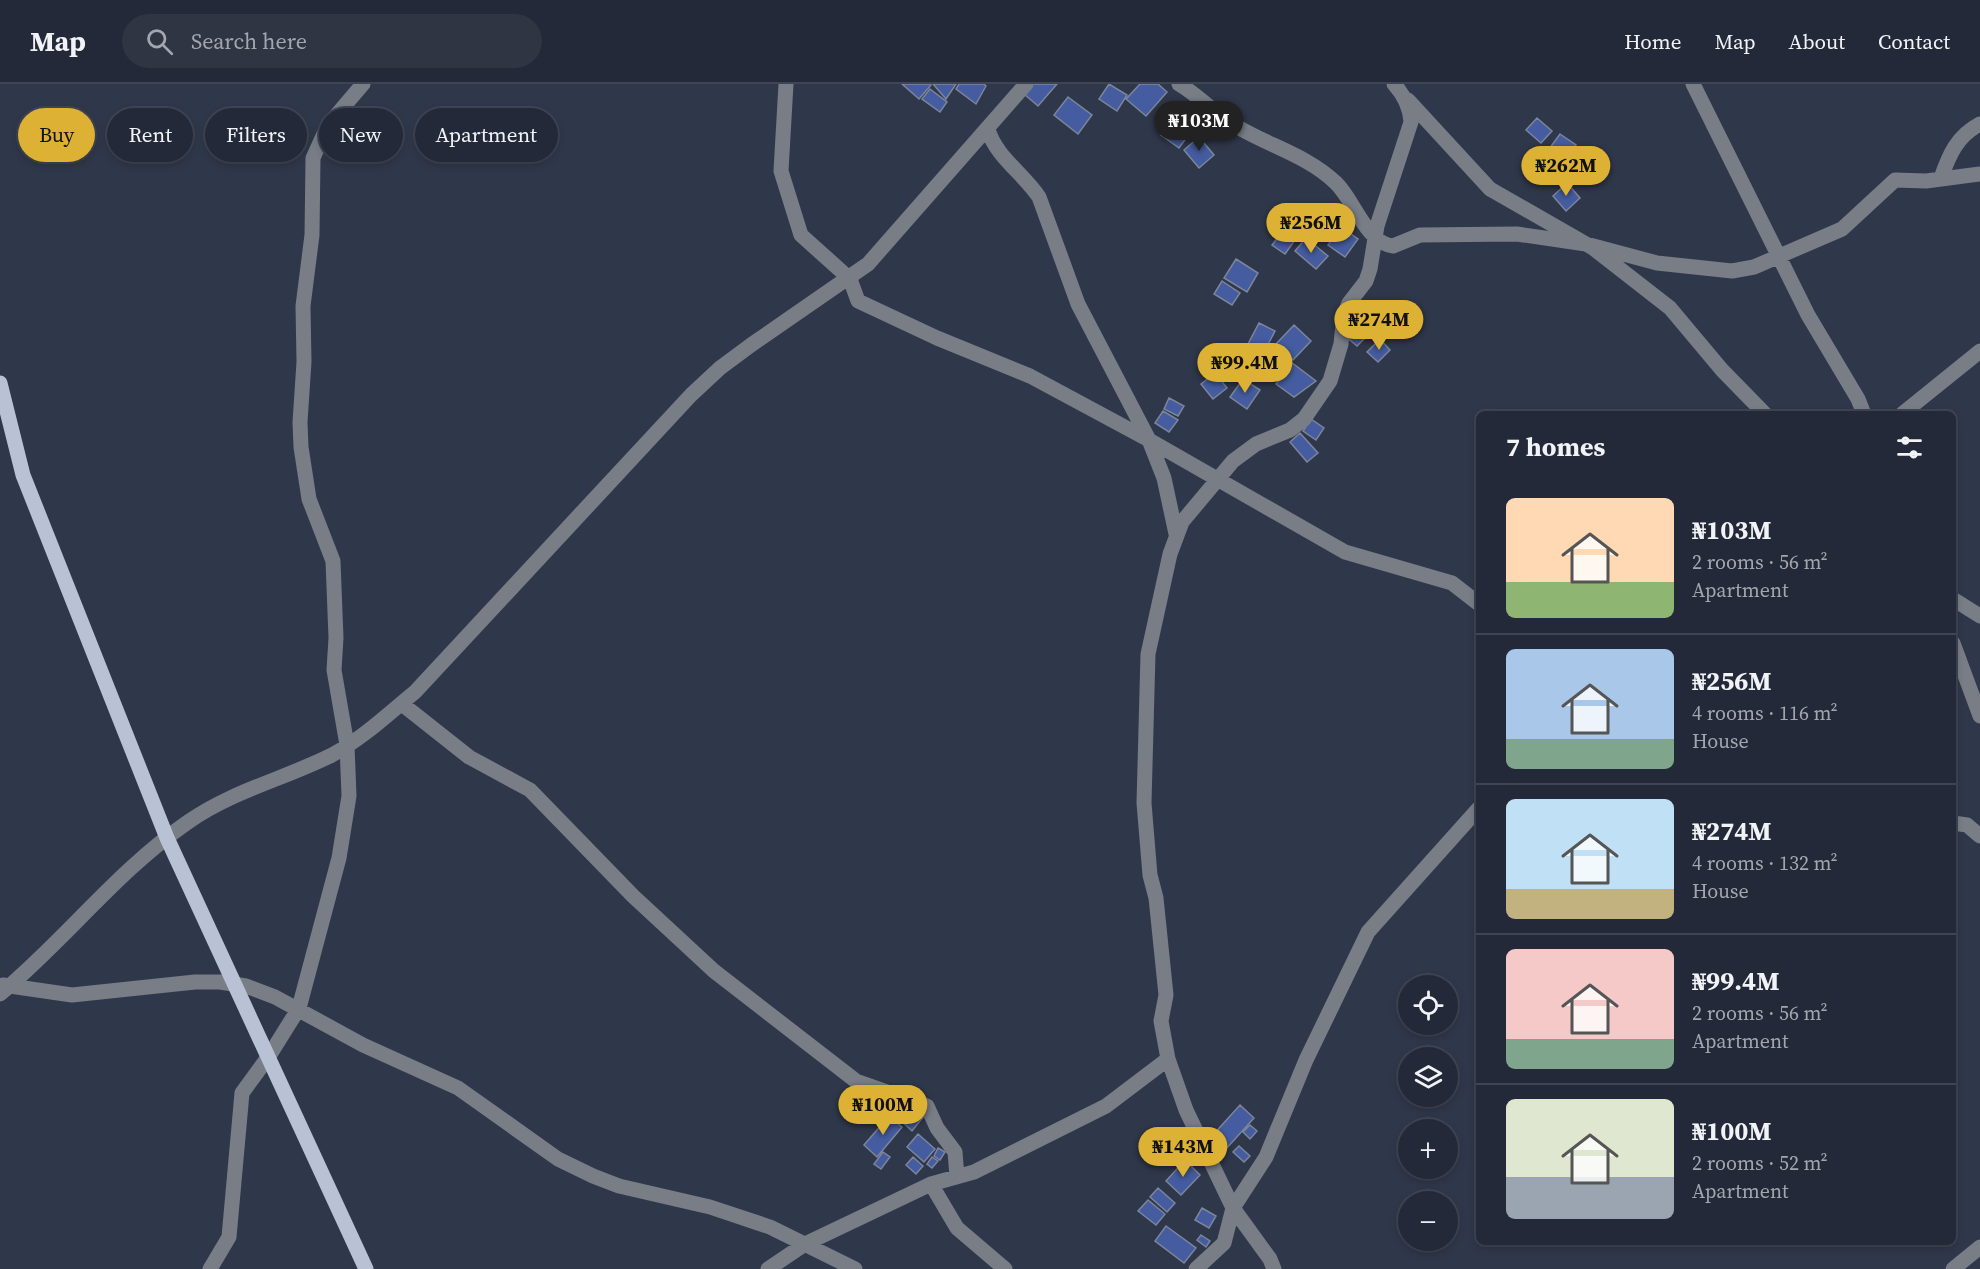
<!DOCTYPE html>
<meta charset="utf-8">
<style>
body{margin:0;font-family:"Source Serif 4",serif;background:#2f3543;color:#f1f3f6;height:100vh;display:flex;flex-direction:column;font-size:22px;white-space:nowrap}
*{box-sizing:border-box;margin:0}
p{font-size:20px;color:#a3a6ae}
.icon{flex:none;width:33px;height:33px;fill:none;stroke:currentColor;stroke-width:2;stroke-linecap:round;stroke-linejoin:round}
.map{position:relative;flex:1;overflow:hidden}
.sheet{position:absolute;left:1476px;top:327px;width:480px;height:834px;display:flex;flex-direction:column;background:#232938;border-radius:9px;box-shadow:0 3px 9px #0003,0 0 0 2px #404553}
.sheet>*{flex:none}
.top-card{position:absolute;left:18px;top:24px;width:570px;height:54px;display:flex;gap:12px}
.fabs{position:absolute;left:1398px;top:891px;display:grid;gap:12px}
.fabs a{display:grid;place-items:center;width:60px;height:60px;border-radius:50%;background:#232938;box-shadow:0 3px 9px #0003,0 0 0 2px #404553;font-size:30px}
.price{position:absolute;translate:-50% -51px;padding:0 14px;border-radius:21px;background:#ddb133;color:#111;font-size:20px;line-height:39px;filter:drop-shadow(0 2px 3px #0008)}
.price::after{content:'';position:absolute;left:50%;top:36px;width:18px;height:14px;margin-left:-9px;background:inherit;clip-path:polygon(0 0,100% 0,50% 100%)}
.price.active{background:#222;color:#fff}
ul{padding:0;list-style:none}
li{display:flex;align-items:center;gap:18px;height:150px;padding:0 30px}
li+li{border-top:2px solid #404553}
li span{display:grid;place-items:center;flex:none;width:168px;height:120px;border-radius:9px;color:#555}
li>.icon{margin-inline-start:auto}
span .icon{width:72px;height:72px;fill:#fffc;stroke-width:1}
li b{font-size:26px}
h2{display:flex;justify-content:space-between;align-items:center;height:72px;padding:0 30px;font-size:26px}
.pill{padding:0 21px;border-radius:27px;background:#232938;box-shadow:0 3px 9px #0003,0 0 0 2px #404553;font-size:21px;line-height:54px}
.pill.active{background:#ddb133;color:#111}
header{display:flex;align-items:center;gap:36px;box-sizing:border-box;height:84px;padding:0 30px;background:#232938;border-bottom:2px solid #404553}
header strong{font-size:28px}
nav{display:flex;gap:33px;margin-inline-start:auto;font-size:21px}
.search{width:420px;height:54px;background:#2f3543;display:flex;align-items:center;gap:15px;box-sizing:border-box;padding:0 21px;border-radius:33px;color:#a3a6ae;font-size:22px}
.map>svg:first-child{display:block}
.building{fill:#455da0;stroke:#7c859a;stroke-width:1.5}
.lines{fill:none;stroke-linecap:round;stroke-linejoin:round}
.minor{stroke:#787d86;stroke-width:15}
.major{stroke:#b9c1d5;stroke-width:15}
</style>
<header>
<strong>Map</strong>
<div class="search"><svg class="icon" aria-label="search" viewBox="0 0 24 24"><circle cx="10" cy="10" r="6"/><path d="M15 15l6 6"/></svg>Search here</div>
<nav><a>Home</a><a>Map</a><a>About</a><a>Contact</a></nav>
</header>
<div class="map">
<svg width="1980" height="1185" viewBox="0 0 1980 1185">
<rect width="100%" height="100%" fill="#2f374a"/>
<path class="building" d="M902 0H930L931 1 919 15Z
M933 0H956L946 15Z
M959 0H984L986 2 976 20 956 5Z
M1033 0H1057L1038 22 1024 10Z
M1109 0 1127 11 1117 27 1099 15Z
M1140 0H1158L1167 8 1146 32 1126 15Z
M930 5 947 18 940 28 922 15Z
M1068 13 1092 31 1078 50 1054 31Z
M1180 24 1199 37 1179 64 1161 51Z
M1537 34 1552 47 1541 59 1526 46Z
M1560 50 1576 61 1564 77 1549 65Z
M1199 53 1214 71 1199 84 1184 66Z
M1567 99 1580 114 1566 127 1553 112Z
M1288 140 1300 149 1285 170 1272 161Z
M1341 143 1358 155 1345 173 1328 161Z
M1306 154 1328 172 1316 185 1295 167Z
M1236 175 1258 189 1247 208 1224 194Z
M1222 197 1240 209 1232 221 1214 210Z
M1359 237 1371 248 1357 262 1345 252Z
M1259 239 1275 247 1263 270 1247 262Z
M1294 241 1311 257 1293 276 1276 260Z
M1380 255 1390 266 1378 278 1367 268Z
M1287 275 1316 297 1294 313 1276 300 1285 290 1276 284Z
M1215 289 1227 304 1213 315 1201 300Z
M1243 295 1260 306 1247 325 1230 313Z
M1169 314 1184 322 1178 332 1164 325Z
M1163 327 1178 336 1169 348 1155 339Z
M1311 335 1324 344 1316 356 1303 347Z
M1300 349 1318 369 1307 378 1290 358Z
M1240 1021 1254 1034 1226 1065 1212 1052Z
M900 1022 906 1029 913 1022 924 1032 912 1047 893 1029Z
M889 1032 902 1043 877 1073 864 1061Z
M1250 1041 1257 1047 1250 1055 1243 1048Z
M918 1050 935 1065 924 1078 907 1063Z
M1239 1062 1250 1072 1244 1078 1233 1068Z
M938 1064 945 1068 940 1076 934 1072Z
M883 1068 890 1073 881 1085 874 1080Z
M913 1073 923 1082 916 1090 906 1081Z
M932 1073 938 1077 932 1084 927 1080Z
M1185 1076 1200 1091 1181 1111 1166 1097Z
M1158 1104 1175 1119 1167 1128 1150 1113Z
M1148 1116 1165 1130 1156 1141 1138 1127Z
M1202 1124 1216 1132 1209 1144 1195 1136Z
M1166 1142 1196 1164 1184 1179 1155 1157Z
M1201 1151 1210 1157 1206 1163 1197 1156Z"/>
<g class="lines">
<path class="minor" d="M786 0 781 87 801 151 850 195 858 217 937 254 1030 292 1149 356 1345 468 1452 499 1479 520
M1179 0C1198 11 1213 28 1231 39 1265 61 1306 70 1336 99 1354 116 1366 159 1393 162L1420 151 1517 150 1586 160 1657 179 1732 187 1754 183 1842 145 1895 96 1926 97 1980 90
M1693 0 1808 231 1858 315 1864 330
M1408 16 1490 105 1593 164 1670 224 1722 286 1765 330
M988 45C995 72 1024 90 1039 113L1078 220 1149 356 1164 394 1176 450
M1941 94C1949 71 1957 52 1980 40
M1902 330 1980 267
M1953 515 1980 532
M1953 559 1980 632
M402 620 469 673 530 706 633 812 714 887 856 997 927 1022 937 1044 955 1068 957 1093
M1953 739 1967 741 1980 752
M3 901 72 911 195 898H220L246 902 275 913 363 961 458 1004 558 1075 593 1092 619 1102 710 1123 770 1143 855 1185
M0 910C65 856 118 786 188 738 232 707 284 695 332 671 363 654 388 630 415 608L691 311 720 284 751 261 868 180 1026 0
M210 1185 229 1153 242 1009 269 972 299 924 339 774 349 712 347 661 334 586 336 554 333 477 309 415 301 363 300 338 304 278 303 222 312 151 313 74 328 41 363 0
M768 1185 805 1160 931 1100
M1005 1185 957 1144 931 1100 974 1088 1106 1022 1168 975
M1196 1185 1224 1159 1233 1124 1266 1073 1306 976 1368 848 1479 724
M1274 1185 1270 1175 1233 1124 1186 1026 1168 975 1161 937 1166 911 1156 814 1150 791 1144 719 1148 570 1170 470 1182 438 1233 377 1256 360 1290 346 1304 335 1330 297 1341 260 1344 231 1349 219 1366 197 1370 185 1377 142 1411 38C1410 22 1404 11 1394 0
M1953 1185 1980 1163"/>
<path class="major" d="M0 299 23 391 167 754 366 1185"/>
</g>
</svg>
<div class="fabs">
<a><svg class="icon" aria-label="locate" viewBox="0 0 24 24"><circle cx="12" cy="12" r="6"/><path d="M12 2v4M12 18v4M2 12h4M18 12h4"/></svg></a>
<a><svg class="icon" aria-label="layers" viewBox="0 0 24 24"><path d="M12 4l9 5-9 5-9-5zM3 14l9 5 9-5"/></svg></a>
<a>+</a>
<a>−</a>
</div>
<b class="price active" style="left:1199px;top:68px">₦103M</b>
<b class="price" style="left:1566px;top:113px">₦262M</b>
<b class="price" style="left:1311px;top:170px">₦256M</b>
<b class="price" style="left:1379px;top:267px">₦274M</b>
<b class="price" style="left:1245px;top:310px">₦99.4M</b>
<b class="price" style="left:883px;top:1052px">₦100M</b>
<b class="price" style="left:1183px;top:1094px">₦143M</b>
<div class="top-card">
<a class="pill active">Buy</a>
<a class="pill">Rent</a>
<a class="pill">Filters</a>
<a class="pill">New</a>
<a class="pill">Apartment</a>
</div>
<section class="sheet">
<h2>7 homes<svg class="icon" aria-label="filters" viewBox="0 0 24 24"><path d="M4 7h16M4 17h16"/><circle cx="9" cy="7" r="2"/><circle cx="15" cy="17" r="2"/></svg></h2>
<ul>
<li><span style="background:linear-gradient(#ffd9b3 70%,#8fb573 0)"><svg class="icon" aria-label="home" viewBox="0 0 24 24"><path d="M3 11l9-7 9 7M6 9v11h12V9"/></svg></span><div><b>₦103M</b><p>2 rooms · 56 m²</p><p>Apartment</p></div></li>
<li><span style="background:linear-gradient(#a9c7e8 75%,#7fa58c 0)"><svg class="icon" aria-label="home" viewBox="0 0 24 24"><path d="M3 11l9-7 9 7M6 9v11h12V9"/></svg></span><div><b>₦256M</b><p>4 rooms · 116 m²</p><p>House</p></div></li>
<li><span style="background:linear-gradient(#bfe0f5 75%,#c2b280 0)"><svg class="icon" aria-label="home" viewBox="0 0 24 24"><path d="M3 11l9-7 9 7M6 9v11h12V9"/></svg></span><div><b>₦274M</b><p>4 rooms · 132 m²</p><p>House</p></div></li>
<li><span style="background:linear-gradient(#f6c9c9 75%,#7fa58c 0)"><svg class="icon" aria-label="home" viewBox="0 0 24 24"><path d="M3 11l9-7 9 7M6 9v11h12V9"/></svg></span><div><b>₦99.4M</b><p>2 rooms · 56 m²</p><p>Apartment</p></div></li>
<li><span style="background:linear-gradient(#dfe7d0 65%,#9aa5b1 0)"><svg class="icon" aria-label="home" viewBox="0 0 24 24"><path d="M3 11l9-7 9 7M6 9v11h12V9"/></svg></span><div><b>₦100M</b><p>2 rooms · 52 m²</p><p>Apartment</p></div></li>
</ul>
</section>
</div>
